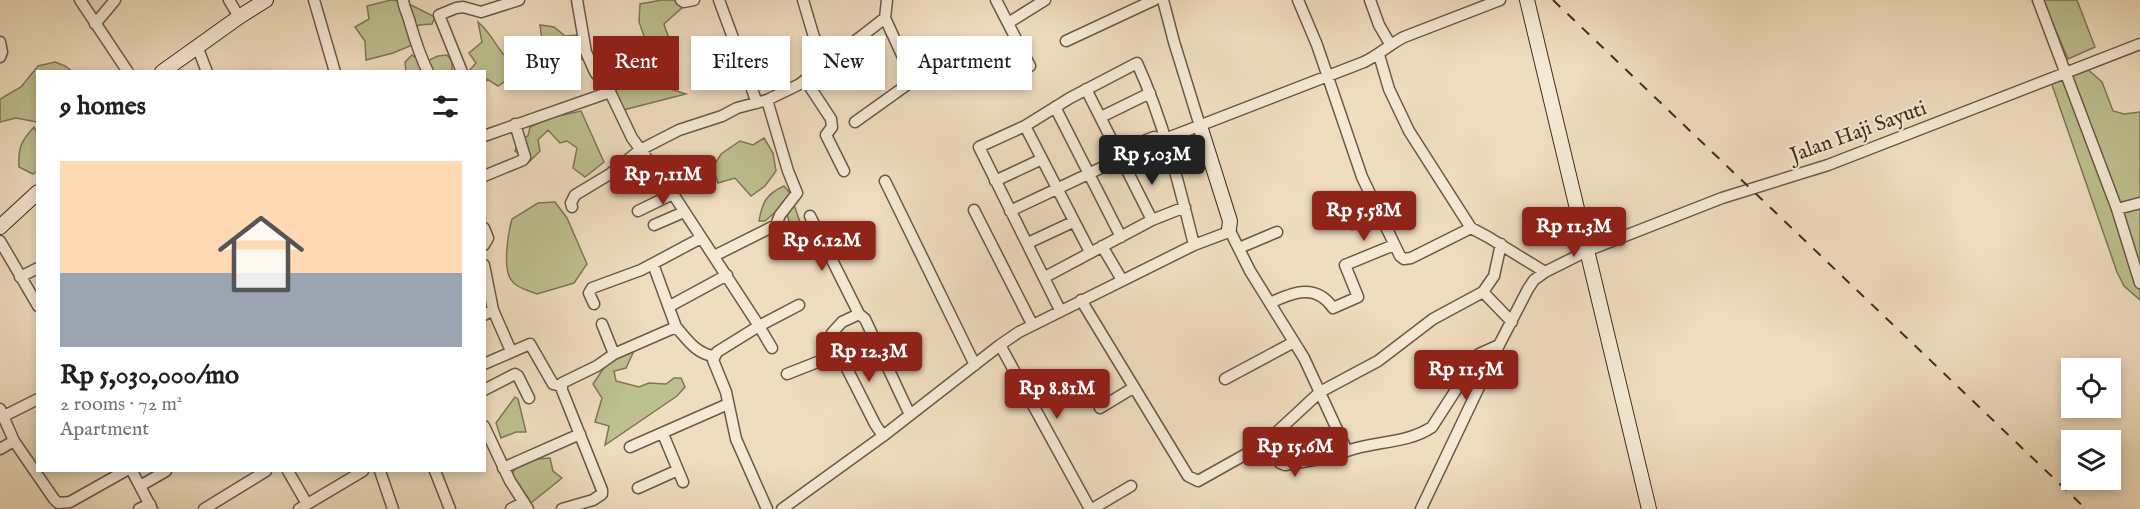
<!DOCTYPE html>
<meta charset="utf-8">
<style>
body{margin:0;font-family:"IM FELL English",serif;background:#f6f6f6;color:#202124;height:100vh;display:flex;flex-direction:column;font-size:22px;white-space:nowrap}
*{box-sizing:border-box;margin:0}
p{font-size:20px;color:#757577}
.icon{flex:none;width:33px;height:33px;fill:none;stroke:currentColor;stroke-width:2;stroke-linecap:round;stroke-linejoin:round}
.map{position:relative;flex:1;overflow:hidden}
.side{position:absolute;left:36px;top:70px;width:450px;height:402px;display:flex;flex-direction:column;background:#fff;border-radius:0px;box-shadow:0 3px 9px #0003}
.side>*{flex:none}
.hud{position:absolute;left:504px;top:36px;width:570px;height:54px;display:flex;gap:12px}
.tools{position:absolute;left:2061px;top:358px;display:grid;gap:12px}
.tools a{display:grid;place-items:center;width:60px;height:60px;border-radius:0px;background:#fff;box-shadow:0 3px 9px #0003;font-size:30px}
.price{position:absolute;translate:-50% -51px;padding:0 14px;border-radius:6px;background:#8f2418;color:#fff;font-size:20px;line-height:39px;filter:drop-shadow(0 2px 3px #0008)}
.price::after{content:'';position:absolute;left:50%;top:36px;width:18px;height:14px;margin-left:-9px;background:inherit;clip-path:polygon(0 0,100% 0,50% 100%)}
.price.active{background:#222;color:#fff}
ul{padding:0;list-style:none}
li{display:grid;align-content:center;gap:12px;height:318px;padding:0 24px}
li+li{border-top:2px solid #e0e0e0}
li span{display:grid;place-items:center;height:186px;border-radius:0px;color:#555}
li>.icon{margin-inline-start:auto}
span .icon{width:108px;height:108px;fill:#fffc;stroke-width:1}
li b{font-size:26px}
h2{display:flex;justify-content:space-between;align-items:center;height:72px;padding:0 24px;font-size:26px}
.tag{padding:0 21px;border-radius:0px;background:#fff;box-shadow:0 3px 9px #0003;font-size:21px;line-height:54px}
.tag.active{background:#8f2418;color:#fff}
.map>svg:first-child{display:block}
.green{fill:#bdc08f;stroke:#7f7656;stroke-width:1.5}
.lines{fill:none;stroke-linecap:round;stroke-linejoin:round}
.street-casing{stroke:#6c5946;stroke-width:13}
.secondary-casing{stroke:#412d1e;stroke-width:16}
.street{stroke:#f5e9d5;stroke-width:10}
.secondary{stroke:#f5e9d5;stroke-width:14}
.rail{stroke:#412d1e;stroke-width:2;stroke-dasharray:10 10;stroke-linecap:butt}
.labels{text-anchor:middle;stroke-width:4.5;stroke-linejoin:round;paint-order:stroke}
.street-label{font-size:21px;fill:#412d1e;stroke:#f5e9d5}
</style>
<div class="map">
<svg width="2140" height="509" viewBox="0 0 2140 509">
<rect width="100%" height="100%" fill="#efddbf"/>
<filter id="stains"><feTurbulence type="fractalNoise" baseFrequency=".00333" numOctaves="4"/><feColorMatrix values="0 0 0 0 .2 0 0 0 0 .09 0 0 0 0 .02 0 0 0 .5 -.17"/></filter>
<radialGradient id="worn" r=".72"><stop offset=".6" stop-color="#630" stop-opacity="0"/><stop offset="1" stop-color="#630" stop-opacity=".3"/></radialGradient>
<path class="green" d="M391 0 405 2 435 17 432 24 419 25 410 30 413 39 410 46 393 53 366 60 365 41 355 27 369 19 367 6Z
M662 0H677L684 6 664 24C668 39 675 45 674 61H653L639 22 640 4Z
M2043 0H2077L2095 47 2068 59Z
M478 22C505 45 497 74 541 52L542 40 540 25 554 27 565 36 578 35 586 55 579 62V69L556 59 519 72 498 86 487 79 485 83 484 72H468L476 63 469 53 482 42Z
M412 55 423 63 438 56 447 55 452 61V70L448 72H406L405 62Z
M55 62 65 66 73 72H38L37 122 16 118 0 122V99L21 87 38 66Z
M627 62 633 65 643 79 657 67 665 65 667 72 661 86 686 94 623 110 615 94 619 80 617 63Z
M2085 67 2102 82 2113 111 2124 114 2140 112V300L2124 286 2117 272 2051 82Z
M581 111 604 162 585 177 573 168 577 148 567 141 560 143 548 130 538 140 540 151 529 162 515 151 519 140 528 136 530 127 549 118Z
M34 127 37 133 38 170 33 174 19 167C18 148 21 141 34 127Z
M764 138 773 153 776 171 765 186 751 196 735 178 718 183 713 167 721 154 740 141 753 145Z
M784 186 790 193 801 225 796 234 788 237 789 221 786 211 779 209 765 221H759C762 203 766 194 784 186Z
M555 202 567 218 587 264 574 283 537 294C530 291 516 288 512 281 502 270 508 233 512 219L538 203Z
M633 353 626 368 614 371 616 381 639 387 649 383 666 384 674 378H681L685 387 677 396 605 445 609 426 595 422 602 398 593 384 603 369 616 355Z
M515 397 518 399 526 432H516L501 438 496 423Z
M550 458 553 471 562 478 531 503 512 474C517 459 535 459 550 458Z"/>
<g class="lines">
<g class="street-casing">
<path id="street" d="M80 0 128 72
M229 0 239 17
M314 0 335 72
M403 0C404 9 408 14 410 23 415 40 420 56 428 72
M577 0 586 52 595 72 610 92 632 138 673 194 759 326 717 352 713 360 726 392 736 439 767 509
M681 0 684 2 694 0
M719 0 757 103
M803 0 814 37 830 60
M996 0 1030 66
M1163 0 1174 42 1200 126
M1298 0 1317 45 1362 177 1400 256 1404 259 1411 258 1471 228
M1370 0 1379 25 1390 44
M2038 0 2117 209 2140 283
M1008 23 1045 0
M95 24 115 0
M1066 41 1154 0
M0 42 2 52 0 57
M197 46 207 72
M1379 55 1389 89 1409 131 1471 228 1488 237 1545 272
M462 72 439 15 456 8 463 7 481 12 519 0
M806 81 831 119 832 127 826 135 844 171
M1086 89 1152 220
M1055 107 1121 237
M1101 117 1150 93
M855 122 911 82 912 77 885 18 887 0
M1025 126 1090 252
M484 136 610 92
M1118 151 1154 137 1164 139 1178 134 1364 62C1379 55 1390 44 1404 37L1500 0
M1125 164 1160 150 1164 139
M484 176 523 160 525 157 515 124
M885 181 975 365
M995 181 1042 159
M572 207 571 203 575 195 610 174 640 150 679 130 722 116 737 108 767 100 800 84 885 18
M2117 209 2140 203
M974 210 1032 324
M638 211 673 194
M1010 211 1122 158
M810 216 859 314 865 319 910 415
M1352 224 1377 213
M654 225 684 212
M484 228 488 238 484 245
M0 241 38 306
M1028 243 1073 222
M1102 246 1122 280
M1239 248 1277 232
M714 256 776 225 780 215 797 193 788 171 767 100
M653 264 676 327
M484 265 493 310 484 315
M20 277 38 268
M1045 277 1152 220 1185 207
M1483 292 1512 322
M1081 300 1188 476 1198 481 1264 444 1320 392 1378 361 1433 319 1483 292 1494 276 1501 244
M1270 303C1293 292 1316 283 1333 308L1358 297 1345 265 1394 245
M594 304 589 293 592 288 641 270 701 238
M670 306 727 275
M493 310 511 351
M1060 310 979 147 1025 126 1070 98 1137 63C1163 120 1179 184 1194 245
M859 314 842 322 832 333 833 341 875 424 883 436
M602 324 614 354
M1000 345 1090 509
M772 348 759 326 799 305
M484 364 530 344 553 384 561 386
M787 374 838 354
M1225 379 1294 342
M484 390 515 374 518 376 529 398
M1100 408 1133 388
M0 409 14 441 0 449
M4 416 38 399
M484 426 510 481 528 509
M663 434 683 482
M1268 440 1280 463 1285 465 1325 458 1347 451
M14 441 54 499 58 503 70 502 125 471
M630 447 728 404
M503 468 580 434
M132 471 152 509
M288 471 307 504
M380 471 393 509
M435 471 450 509
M140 486 166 471
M638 488 678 470
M139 509 150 504
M204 509 266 471
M299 509 363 471
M511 509 524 502
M562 509 593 500 602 494V490L562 390V383L597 366 614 354 676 327C687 339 696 354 714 356
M782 509 883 436 1000 345 1019 332 1194 245 1226 233 1229 229 1250 271 1304 358 1347 451C1374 441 1407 444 1432 427L1479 354 1499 345
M1092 509 1131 486
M1421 509 1499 345 1528 289 1534 280 1545 272 1589 250 1722 198 1828 165 2140 44"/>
</g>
<g class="secondary-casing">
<path id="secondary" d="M1527 0 1649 509
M162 72 239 17 266 0
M1200 126 1230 221 1229 229
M0 227 38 192"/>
</g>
<use href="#street" class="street"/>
<use href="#secondary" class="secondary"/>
<path class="rail" d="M1553 0 2086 509"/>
</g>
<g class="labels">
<g class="street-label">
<text transform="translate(1858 131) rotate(-20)" y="7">Jalan Haji Sayuti</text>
</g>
</g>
<rect width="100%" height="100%" filter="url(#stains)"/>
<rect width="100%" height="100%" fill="url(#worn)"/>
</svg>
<div class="tools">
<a><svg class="icon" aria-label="locate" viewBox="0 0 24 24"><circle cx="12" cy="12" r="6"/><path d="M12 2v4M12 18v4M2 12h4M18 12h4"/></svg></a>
<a><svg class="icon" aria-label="layers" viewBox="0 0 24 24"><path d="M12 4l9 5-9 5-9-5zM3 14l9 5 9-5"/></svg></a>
</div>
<b class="price active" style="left:1152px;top:186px">Rp 5.03M</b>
<b class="price" style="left:663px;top:206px">Rp 7.11M</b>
<b class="price" style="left:1364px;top:242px">Rp 5.58M</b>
<b class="price" style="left:1574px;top:258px">Rp 11.3M</b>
<b class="price" style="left:822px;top:272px">Rp 6.12M</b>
<b class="price" style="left:869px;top:383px">Rp 12.3M</b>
<b class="price" style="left:1466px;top:401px">Rp 11.5M</b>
<b class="price" style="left:1057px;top:420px">Rp 8.81M</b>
<b class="price" style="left:1295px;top:478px">Rp 15.6M</b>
<div class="hud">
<a class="tag">Buy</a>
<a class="tag active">Rent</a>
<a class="tag">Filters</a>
<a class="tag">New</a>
<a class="tag">Apartment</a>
</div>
<section class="side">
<h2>9 homes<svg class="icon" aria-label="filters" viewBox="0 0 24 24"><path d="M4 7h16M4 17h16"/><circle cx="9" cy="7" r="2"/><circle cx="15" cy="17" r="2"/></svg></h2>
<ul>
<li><span style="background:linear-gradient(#ffd9b3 60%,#9aa5b1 0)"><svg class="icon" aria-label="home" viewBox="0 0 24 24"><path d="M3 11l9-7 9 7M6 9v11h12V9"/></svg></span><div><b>Rp 5,030,000/mo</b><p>2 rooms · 72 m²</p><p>Apartment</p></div></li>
</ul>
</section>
</div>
